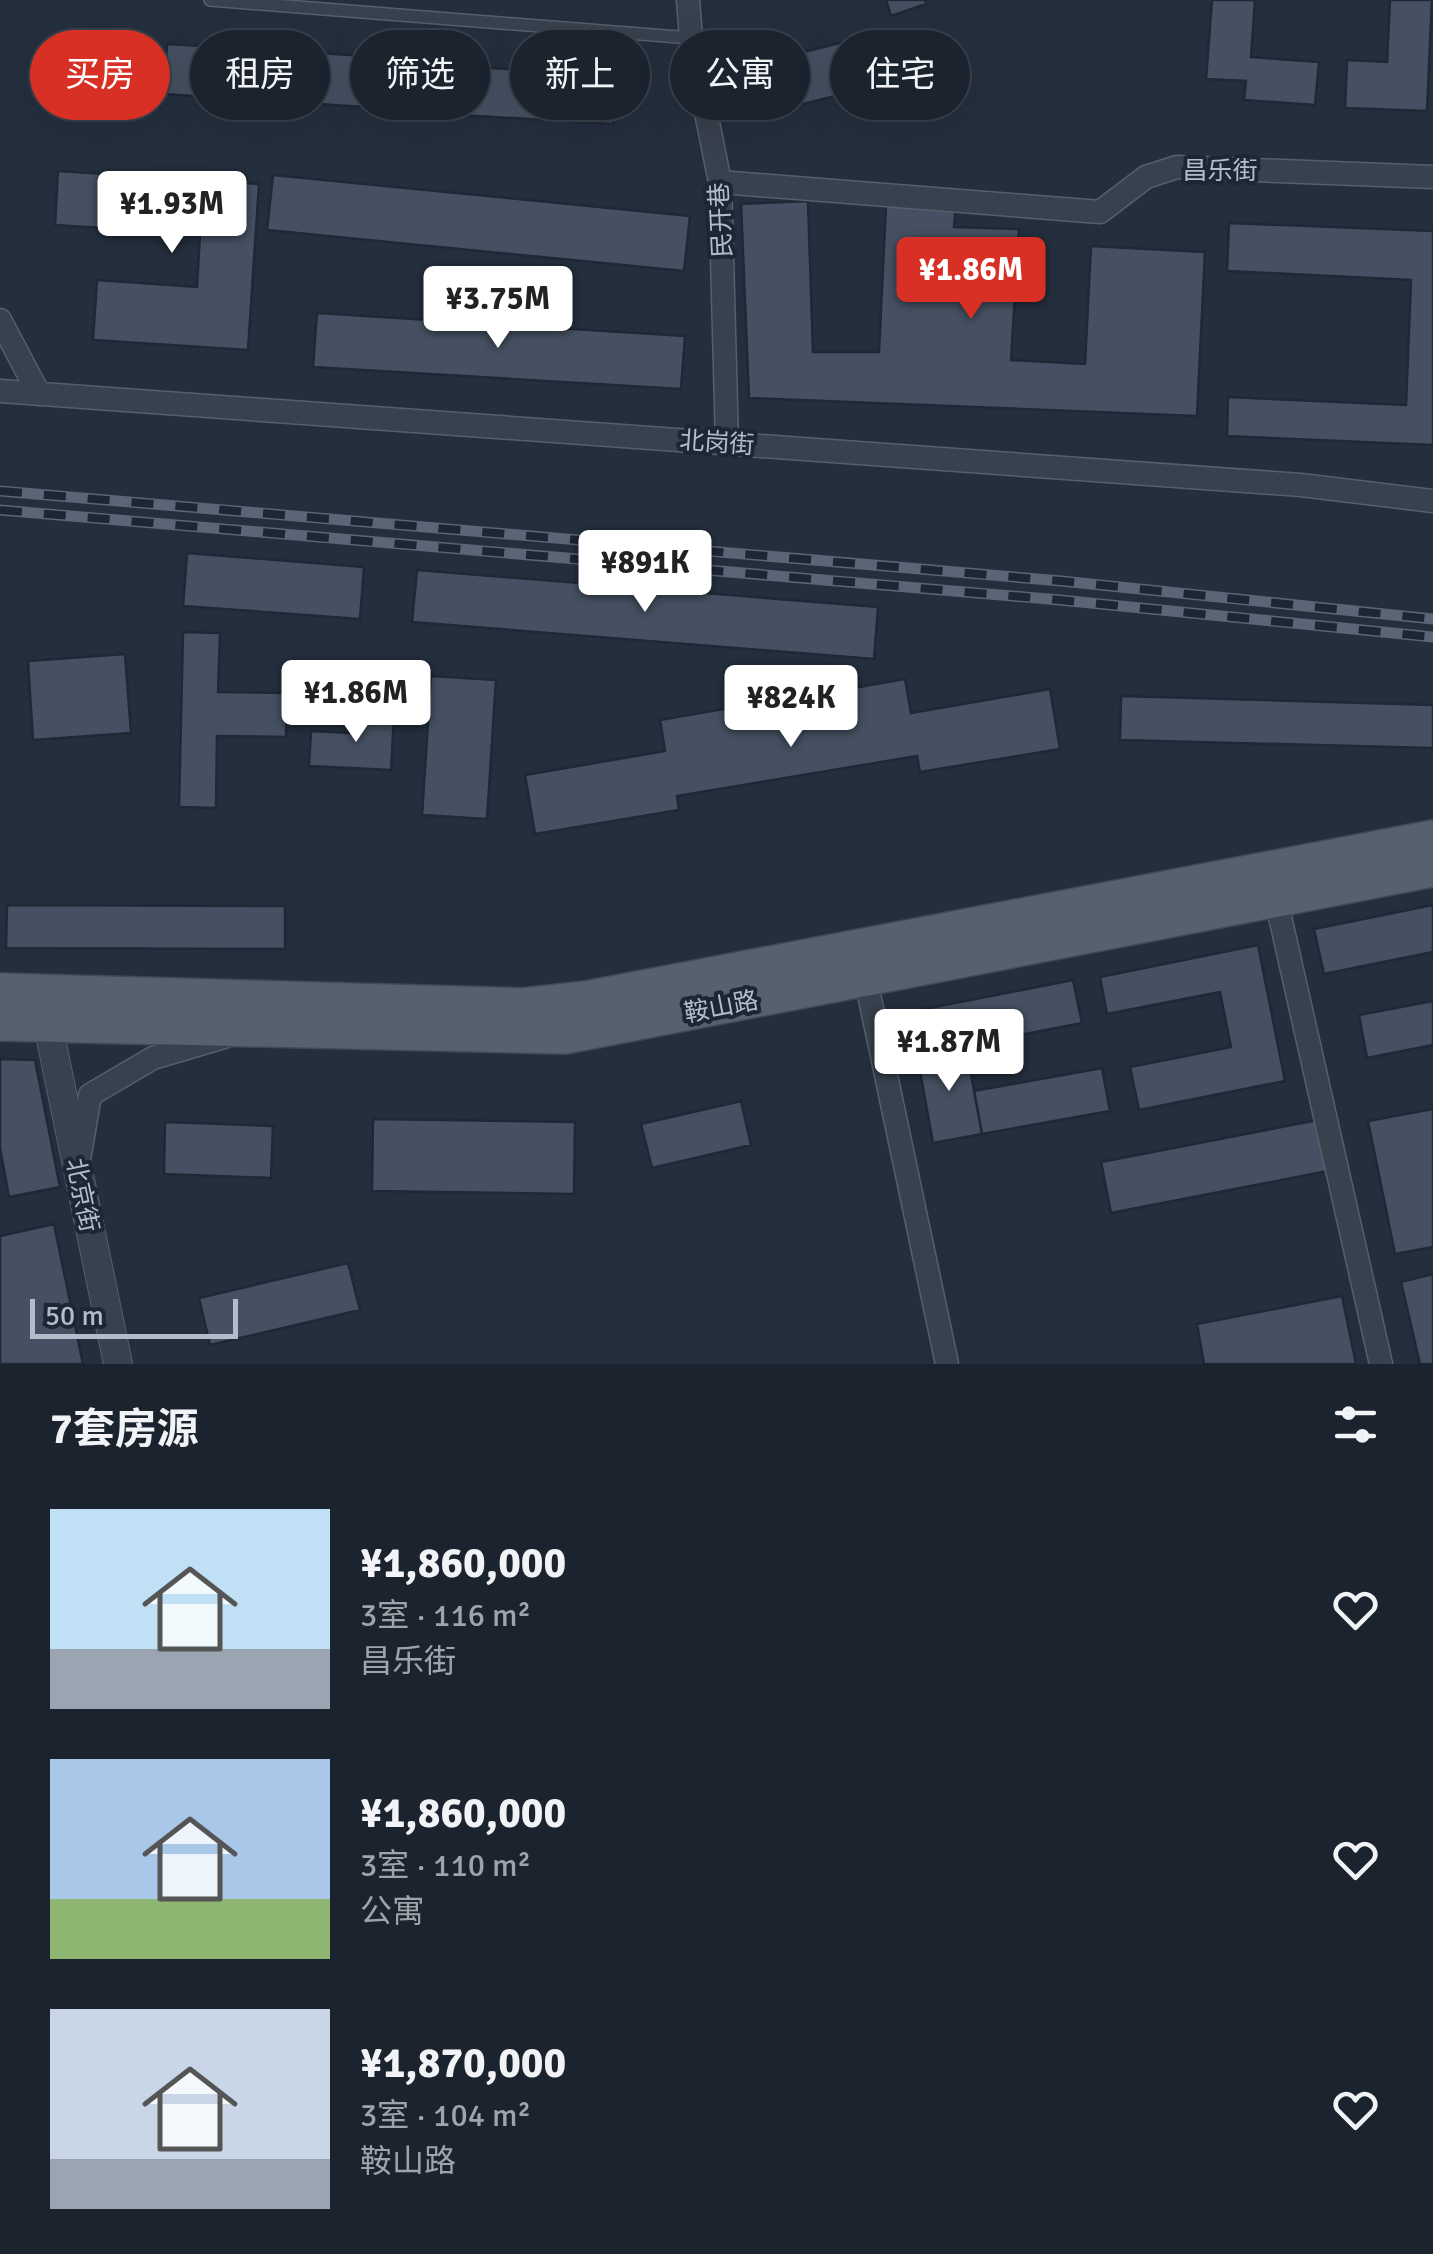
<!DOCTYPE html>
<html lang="zh">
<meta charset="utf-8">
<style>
body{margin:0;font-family:Signika,"Noto Sans SC",sans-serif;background:#282f3a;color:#f1f3f6;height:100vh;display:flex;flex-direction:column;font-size:38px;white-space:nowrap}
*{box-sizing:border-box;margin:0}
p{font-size:32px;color:#a0a4aa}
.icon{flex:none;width:55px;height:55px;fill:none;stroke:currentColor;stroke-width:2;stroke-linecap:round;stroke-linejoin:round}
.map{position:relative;height:1364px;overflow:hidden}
.side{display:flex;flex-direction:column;background:#1b232e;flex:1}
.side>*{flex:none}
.banner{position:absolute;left:30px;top:30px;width:1375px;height:90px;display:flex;gap:20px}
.scale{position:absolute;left:30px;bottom:25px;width:208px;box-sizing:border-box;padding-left:10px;border:5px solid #b4bcc9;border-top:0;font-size:28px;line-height:35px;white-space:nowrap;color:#b4bcc9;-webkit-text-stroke:8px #1d2633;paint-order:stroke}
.price{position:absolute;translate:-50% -85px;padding:0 22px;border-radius:10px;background:#fff;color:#222;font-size:32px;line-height:65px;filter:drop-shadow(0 2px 5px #0008)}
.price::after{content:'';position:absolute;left:50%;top:60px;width:30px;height:22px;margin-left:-15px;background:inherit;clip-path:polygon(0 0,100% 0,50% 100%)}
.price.on{background:#d93025;color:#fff}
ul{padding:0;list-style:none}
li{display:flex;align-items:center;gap:30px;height:250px;padding:0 50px}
li span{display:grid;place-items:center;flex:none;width:280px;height:200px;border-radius:0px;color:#555}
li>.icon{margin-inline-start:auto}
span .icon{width:120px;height:120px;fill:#fffc;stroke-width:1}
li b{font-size:42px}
h2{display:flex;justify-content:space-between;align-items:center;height:120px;padding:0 50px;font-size:42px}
.pill{padding:0 35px;border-radius:45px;background:#1b232e;box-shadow:0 10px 40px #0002,0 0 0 2px #39404a;font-size:35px;line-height:90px}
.pill.on{background:#d93025;color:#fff}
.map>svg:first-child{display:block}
.building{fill:#455162;stroke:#1f2835;stroke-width:2.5}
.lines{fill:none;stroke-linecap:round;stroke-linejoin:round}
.service-casing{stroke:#565f6c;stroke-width:14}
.minor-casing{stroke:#565f6c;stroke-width:25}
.tertiary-casing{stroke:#565f6c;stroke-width:30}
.primary-casing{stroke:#414a57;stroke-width:38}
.service{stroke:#38414e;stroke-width:11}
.minor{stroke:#38414e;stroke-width:22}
.tertiary{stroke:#38414e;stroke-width:28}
.primary{stroke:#56606e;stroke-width:35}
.rail-casing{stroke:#5a6575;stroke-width:11}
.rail{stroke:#1d2633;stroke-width:8;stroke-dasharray:22;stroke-linecap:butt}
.labels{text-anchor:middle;stroke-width:8;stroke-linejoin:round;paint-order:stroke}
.street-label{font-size:25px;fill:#b4bcc9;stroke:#1d2633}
</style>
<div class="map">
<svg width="1433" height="1364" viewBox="0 0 1433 1364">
<rect width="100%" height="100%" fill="#242f3e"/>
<path class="building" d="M886 0H925L926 4 891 16Z
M1212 0H1255L1251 57 1319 62 1315 105 1244 100 1246 81 1206 79Z
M1390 0H1432L1427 111 1345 108 1347 60 1387 62Z
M896 29 908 78 799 105 787 56Z
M167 44 367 56 364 107 164 94Z
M772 62 780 90 741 100 734 72Z
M411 63 616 76 613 124 408 112Z
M58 171 259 184 248 350 93 340 97 280 197 287 200 234 55 225Z
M273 175 690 216 684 271 267 230Z
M808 201 813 352H879L886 205 956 206 954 227 1019 229 1011 360 1085 364 1091 246 1205 252 1197 416 749 398 741 204Z
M1229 223 1433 231V445L1227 436 1228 397 1406 405 1411 280 1227 271Z
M317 313 685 336 681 389 313 367Z
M187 553 364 567 360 619 183 606Z
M417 570 878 607 874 659 412 622Z
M183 632 220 633 218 692 287 693 286 737 217 736 216 808 179 807Z
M125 654 131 733 33 740 28 661Z
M431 676 496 680 487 819 422 815Z
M905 679 911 713 1050 689 1060 749 920 772 917 756 677 796 679 810 535 834 525 775 665 751 660 720 764 702 769 727 800 722 796 698Z
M1121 696 1433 705V748L1120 740Z
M354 714 394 716 391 770 309 766 311 731 352 733Z
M7 905 285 906V949L6 948Z
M1433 905V952L1324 974 1314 929Z
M1258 945 1285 1081 1139 1110 1130 1067 1231 1047 1220 992 1107 1014 1100 977Z
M1073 980 1082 1023 927 1053 919 1010Z
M1433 1001V1045L1367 1058 1359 1015Z
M966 1046 982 1134 933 1143 917 1055Z
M0 1059 35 1060 60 1187 9 1197 0 1148Z
M1102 1068 1110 1111 982 1134 974 1091Z
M741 1101 751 1145 652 1168 641 1124Z
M1433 1109V1247L1395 1254 1368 1121Z
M373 1119 575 1122 574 1194 372 1191Z
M1323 1119 1333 1170 1111 1213 1101 1162Z
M165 1122 273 1126 271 1178 164 1174Z
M54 1224 83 1364H0V1236Z
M348 1263 360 1310 210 1345 199 1298Z
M1433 1274V1364H1420L1401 1282Z
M1342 1296 1356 1364H1204L1197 1324Z"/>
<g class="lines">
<g class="service-casing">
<path id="service" d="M210 0 691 38"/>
</g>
<g class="minor-casing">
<path id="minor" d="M688 0 691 38 720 182 727 443
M720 182 1100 212 1146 177 1177 167 1433 177
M0 320 39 394
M0 391 1301 485 1433 501
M1276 899 1381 1364
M863 966 947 1364
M79 1160 90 1095 153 1058 224 1037"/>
</g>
<g class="tertiary-casing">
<path id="tertiary" d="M48 1025 118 1364"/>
</g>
<g class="primary-casing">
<path id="primary" d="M0 991 523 1006 586 999 1433 838
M0 1023 565 1036 1433 869"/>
</g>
<use href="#service" class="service"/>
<use href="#minor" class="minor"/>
<use href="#tertiary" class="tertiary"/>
<use href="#primary" class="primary"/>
<g class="rail-casing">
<path id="rail" d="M0 491 1061 581 1433 619
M0 510 1060 600 1433 637"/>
</g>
<use href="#rail" class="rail"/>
</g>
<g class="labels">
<g class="street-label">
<text x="1220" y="179">昌乐街</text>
<text transform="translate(720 220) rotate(-93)" y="9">民开巷</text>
<text transform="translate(717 442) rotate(4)" y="9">北岗街</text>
<text transform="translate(721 1006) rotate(-11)" y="9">鞍山路</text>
<text transform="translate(83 1195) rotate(78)" y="9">北京街</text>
</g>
</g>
</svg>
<div class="scale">50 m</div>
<b class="price" style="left:172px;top:256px">¥1.93M</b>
<b class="price on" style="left:971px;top:322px">¥1.86M</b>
<b class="price" style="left:498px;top:351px">¥3.75M</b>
<b class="price" style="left:645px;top:615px">¥891K</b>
<b class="price" style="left:356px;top:745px">¥1.86M</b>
<b class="price" style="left:791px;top:750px">¥824K</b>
<b class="price" style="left:949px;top:1094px">¥1.87M</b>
<div class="banner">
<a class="pill on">买房</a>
<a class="pill">租房</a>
<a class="pill">筛选</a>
<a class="pill">新上</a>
<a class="pill">公寓</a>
<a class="pill">住宅</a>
</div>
</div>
<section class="side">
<h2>7套房源<svg class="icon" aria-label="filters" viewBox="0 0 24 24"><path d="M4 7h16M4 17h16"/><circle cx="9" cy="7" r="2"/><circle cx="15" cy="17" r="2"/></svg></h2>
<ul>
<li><span style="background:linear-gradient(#bfe0f5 70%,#9aa5b1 0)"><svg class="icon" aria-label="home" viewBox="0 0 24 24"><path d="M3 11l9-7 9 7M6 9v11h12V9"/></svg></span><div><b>¥1,860,000</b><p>3室 · 116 m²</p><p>昌乐街</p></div><svg class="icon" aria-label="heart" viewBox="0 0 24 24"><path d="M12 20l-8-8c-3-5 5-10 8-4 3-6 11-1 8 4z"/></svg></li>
<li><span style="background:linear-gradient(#a9c7e8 70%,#8fb573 0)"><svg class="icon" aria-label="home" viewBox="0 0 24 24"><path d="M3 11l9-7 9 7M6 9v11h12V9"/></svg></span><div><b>¥1,860,000</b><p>3室 · 110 m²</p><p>公寓</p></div><svg class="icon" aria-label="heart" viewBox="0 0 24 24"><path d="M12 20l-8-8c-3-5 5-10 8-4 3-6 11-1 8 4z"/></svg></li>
<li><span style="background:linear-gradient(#c9d6e8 75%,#9aa5b1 0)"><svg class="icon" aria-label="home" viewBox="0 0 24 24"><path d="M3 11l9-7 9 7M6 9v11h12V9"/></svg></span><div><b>¥1,870,000</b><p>3室 · 104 m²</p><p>鞍山路</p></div><svg class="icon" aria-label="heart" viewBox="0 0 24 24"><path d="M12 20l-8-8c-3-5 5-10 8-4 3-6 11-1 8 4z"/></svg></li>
</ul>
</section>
